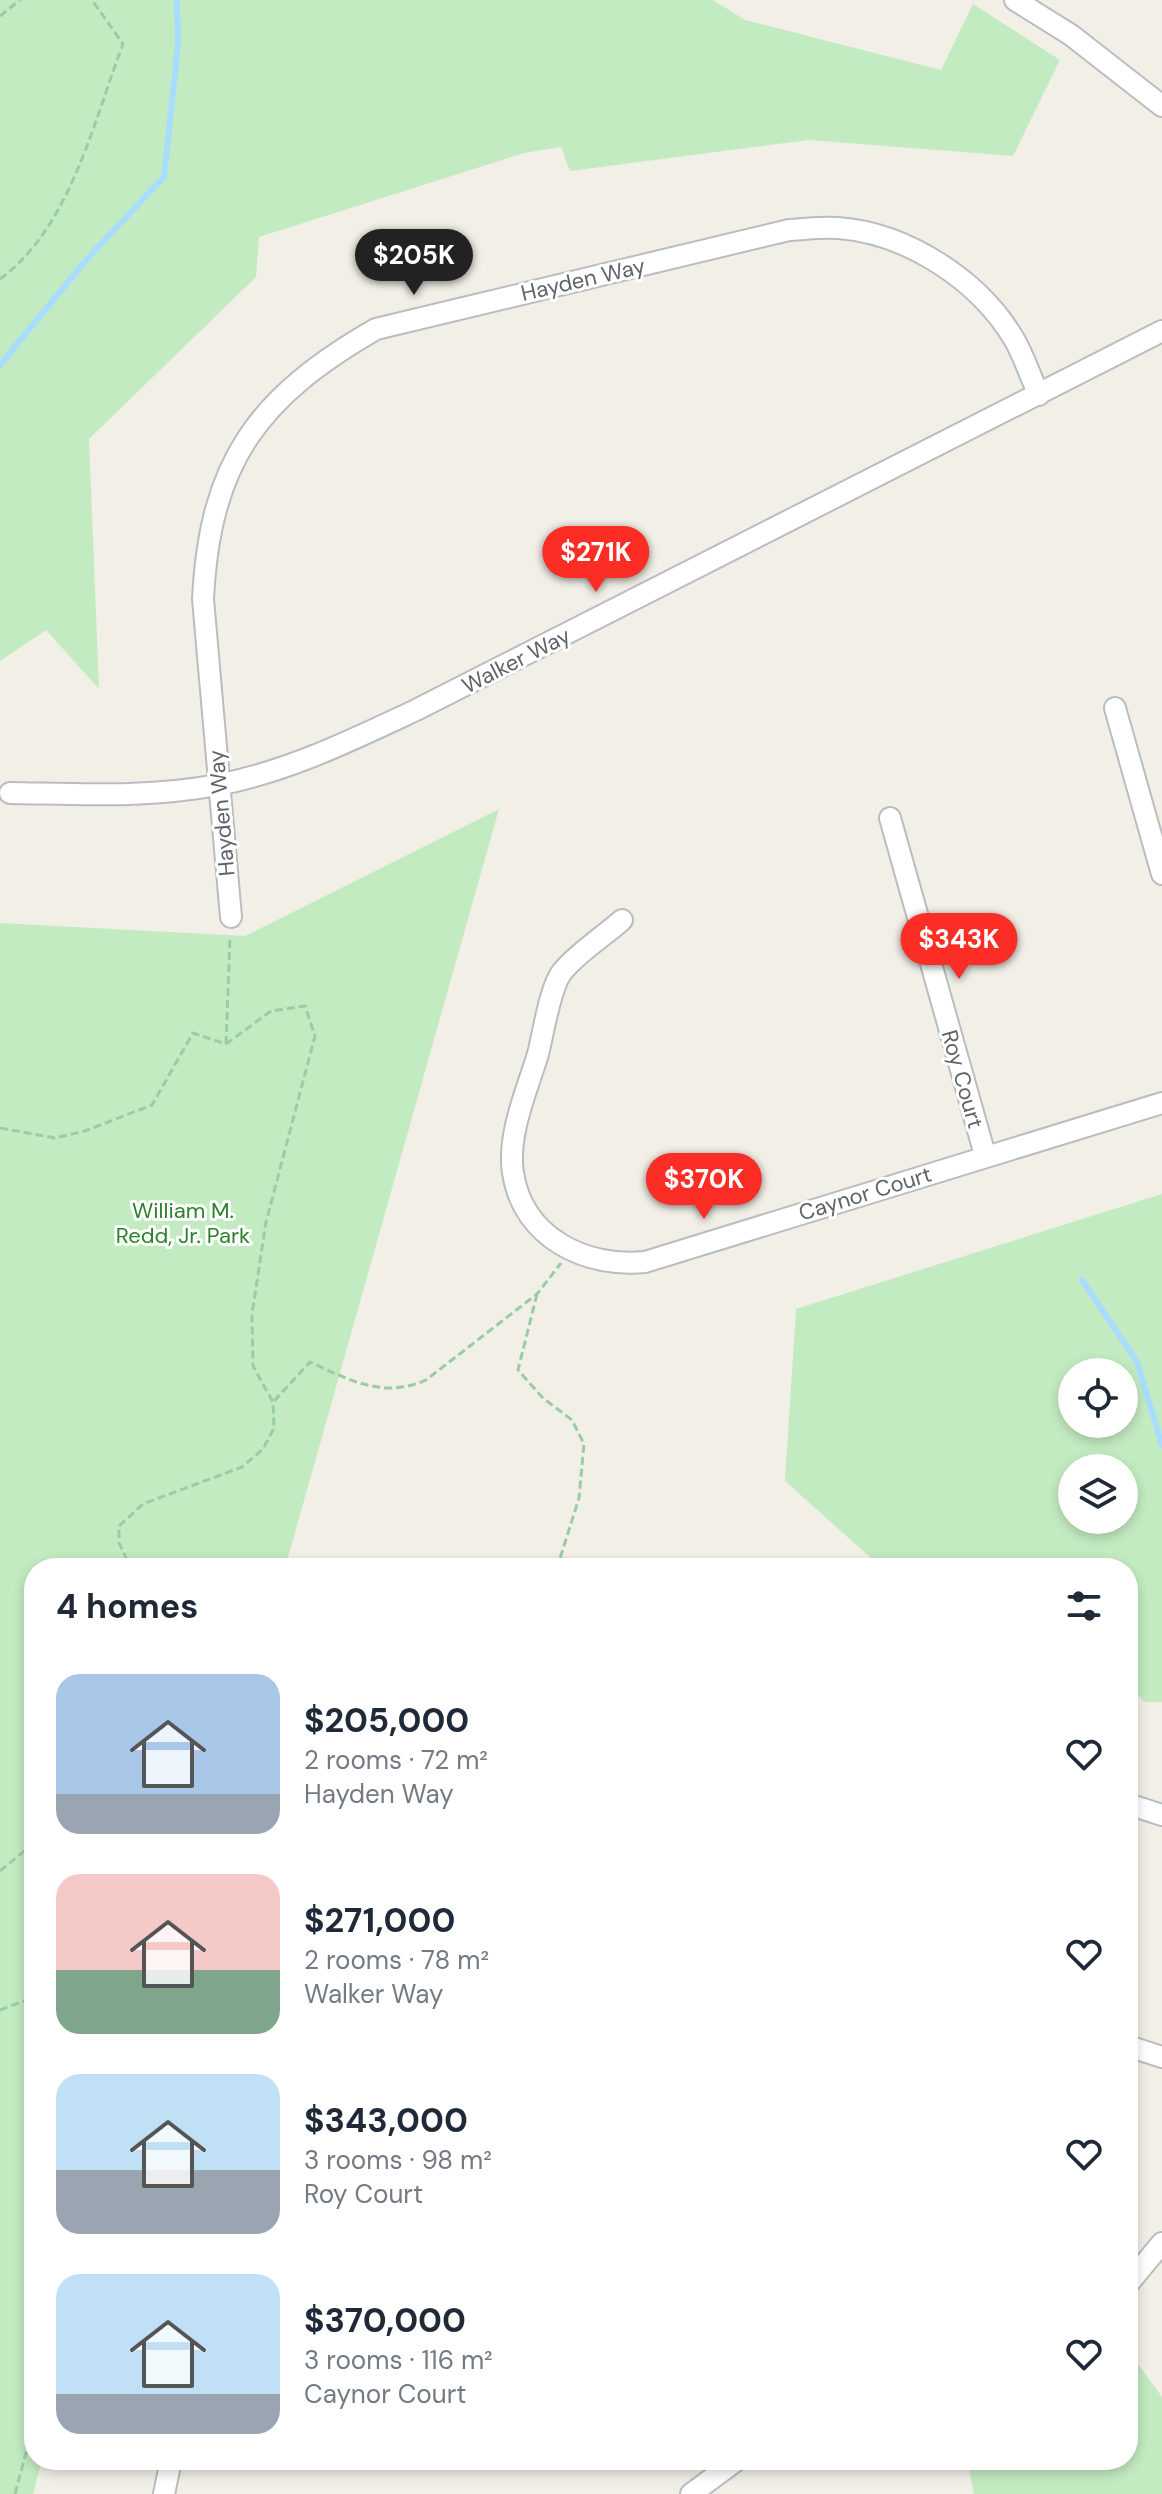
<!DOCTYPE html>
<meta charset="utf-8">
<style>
body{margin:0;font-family:"DM Sans",sans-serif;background:#f2f2f3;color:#1f2937;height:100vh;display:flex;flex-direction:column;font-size:30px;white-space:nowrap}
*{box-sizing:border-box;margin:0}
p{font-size:26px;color:#747a83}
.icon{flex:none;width:44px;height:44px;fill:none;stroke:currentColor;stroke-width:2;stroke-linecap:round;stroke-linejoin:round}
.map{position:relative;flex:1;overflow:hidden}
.details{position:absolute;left:24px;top:1558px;width:1114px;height:912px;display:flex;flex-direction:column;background:#fff;border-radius:32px;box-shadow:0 4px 12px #0003}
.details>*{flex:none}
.tools{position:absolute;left:1058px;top:1358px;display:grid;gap:16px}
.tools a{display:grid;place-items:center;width:80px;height:80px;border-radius:50%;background:#fff;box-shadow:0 4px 12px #0003;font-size:40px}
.price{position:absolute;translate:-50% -68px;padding:0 18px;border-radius:28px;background:#fb2d24;color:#fff;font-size:26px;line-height:52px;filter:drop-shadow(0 2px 4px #0008)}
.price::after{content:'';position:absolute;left:50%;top:48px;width:24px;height:18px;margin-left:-12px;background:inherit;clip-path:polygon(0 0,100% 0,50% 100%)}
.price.current{background:#222;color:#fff}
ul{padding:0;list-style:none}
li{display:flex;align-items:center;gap:24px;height:200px;padding:0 32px}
li span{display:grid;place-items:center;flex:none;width:224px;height:160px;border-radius:24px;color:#555}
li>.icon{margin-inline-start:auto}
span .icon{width:96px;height:96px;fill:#fffc;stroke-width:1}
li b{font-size:34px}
h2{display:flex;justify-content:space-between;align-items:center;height:96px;padding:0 32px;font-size:34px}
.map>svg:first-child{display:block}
.green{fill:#c3ebc1;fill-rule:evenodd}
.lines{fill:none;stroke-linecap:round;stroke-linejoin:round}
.stream{stroke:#a9ddff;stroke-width:6}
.street-casing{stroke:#b9bdc1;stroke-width:24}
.path{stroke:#99cda6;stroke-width:3;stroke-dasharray:8 4;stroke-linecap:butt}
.street{stroke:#fff;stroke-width:20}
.labels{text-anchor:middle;stroke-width:6;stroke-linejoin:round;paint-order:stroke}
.street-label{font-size:22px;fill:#5e6368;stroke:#fff}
.park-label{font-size:22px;fill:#2b812c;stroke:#fff}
</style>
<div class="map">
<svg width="1162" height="2494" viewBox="0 0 1162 2494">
<rect width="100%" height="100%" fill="#f2efe7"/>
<path class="green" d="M0 0H713L745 20 941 70 973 4 1060 60 1013 156 809 140 570 171 561 147 524 153 259 237 256 277 89 439 99 689 46 630 0 661Z
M499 809 285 1568H34V2460H42L33 2494H0V923L245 936Z
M1162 1194V1702H1144L1128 1682V1568H882L785 1481 796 1309ZM1072 1372H1124V1424H1072ZM1072 1468H1124V1520H1072Z
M1128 2350 1162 2397V2494H974L967 2460H1128Z"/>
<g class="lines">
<path class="stream" d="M0 365 86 260 164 177 178 45 177 0
M1082 1280 1137 1362 1162 1445"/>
<g class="street-casing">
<path id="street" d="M1015 0 1071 35 1162 106
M1115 708 1162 874
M10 793C79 794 149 798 217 785 287 772 352 740 416 710L1162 331
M890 818 985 1155
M231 917 203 599C210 461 258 397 376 329L789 230C805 229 822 227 838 228 907 233 979 280 1014 339 1024 356 1030 376 1039 395
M622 920C603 937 577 953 562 972 550 987 543 1035 538 1054 527 1090 507 1135 513 1173 523 1238 586 1268 645 1262L1162 1103
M1128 1804 1162 1815
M1128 2046 1162 2057
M1128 2284 1162 2243
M164 2494 171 2460
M691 2494 737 2460"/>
</g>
<path class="path" d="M0 16 20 0
M0 279C70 228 93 123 123 44L92 0
M226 1044 230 937
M0 1128 55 1138 85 1131 152 1105 193 1033 226 1044 271 1011 305 1006 315 1036 266 1222 252 1314 253 1366 273 1402 274 1428 263 1449 242 1467 143 1504 119 1526V1543L131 1568
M537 1294 518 1370 543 1398 572 1420 584 1444 579 1498 557 1568
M274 1401 310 1362C349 1380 384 1399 426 1380L537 1294 561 1263
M0 1871 34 1843
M0 2010 34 1997
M15 2494 34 2423"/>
<use href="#street" class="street"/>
</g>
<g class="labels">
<g class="street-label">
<text transform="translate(583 279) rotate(-13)" y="8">Hayden Way</text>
<text transform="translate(516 660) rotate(-27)" y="8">Walker Way</text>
<text transform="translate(221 813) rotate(-95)" y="8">Hayden Way</text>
<text transform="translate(963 1079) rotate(74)" y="8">Roy Court</text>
<text transform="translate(865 1193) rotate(-17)" y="8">Caynor Court</text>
</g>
<g class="park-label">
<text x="183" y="1218">William M.<tspan x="183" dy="25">Redd, Jr. Park</tspan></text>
</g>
</g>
</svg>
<div class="tools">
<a><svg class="icon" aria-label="locate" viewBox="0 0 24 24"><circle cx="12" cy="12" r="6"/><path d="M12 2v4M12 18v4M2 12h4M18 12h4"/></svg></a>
<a><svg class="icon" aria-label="layers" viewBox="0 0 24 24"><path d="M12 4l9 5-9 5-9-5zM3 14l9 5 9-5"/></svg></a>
</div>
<b class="price current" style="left:414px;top:297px">$205K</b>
<b class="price" style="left:596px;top:594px">$271K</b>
<b class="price" style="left:959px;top:981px">$343K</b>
<b class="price" style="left:704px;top:1221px">$370K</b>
<section class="details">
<h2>4 homes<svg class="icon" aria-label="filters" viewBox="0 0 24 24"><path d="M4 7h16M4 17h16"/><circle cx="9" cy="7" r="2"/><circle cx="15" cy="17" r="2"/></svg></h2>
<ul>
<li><span style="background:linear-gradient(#a9c7e8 75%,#9aa5b1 0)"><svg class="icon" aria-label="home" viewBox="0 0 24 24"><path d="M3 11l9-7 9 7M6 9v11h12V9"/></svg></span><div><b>$205,000</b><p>2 rooms · 72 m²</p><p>Hayden Way</p></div><svg class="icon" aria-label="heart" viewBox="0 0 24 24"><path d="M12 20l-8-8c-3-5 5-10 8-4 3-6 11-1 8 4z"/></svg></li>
<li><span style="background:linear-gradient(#f6c9c9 60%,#7fa58c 0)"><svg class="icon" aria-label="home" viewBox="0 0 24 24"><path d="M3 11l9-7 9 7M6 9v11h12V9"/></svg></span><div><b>$271,000</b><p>2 rooms · 78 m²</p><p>Walker Way</p></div><svg class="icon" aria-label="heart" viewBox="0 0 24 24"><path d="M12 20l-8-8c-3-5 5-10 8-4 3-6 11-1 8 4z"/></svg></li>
<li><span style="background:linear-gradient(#bfe0f5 60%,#9aa5b1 0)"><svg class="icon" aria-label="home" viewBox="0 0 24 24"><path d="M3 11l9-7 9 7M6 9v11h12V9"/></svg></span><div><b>$343,000</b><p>3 rooms · 98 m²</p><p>Roy Court</p></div><svg class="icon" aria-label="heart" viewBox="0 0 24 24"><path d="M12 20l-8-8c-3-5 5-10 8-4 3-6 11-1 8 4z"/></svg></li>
<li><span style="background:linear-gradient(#bfe0f5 75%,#9aa5b1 0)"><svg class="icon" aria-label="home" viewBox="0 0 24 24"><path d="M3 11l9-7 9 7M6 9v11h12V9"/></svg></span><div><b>$370,000</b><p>3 rooms · 116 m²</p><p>Caynor Court</p></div><svg class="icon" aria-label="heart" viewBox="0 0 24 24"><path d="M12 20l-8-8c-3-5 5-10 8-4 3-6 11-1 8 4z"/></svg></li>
</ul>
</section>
</div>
